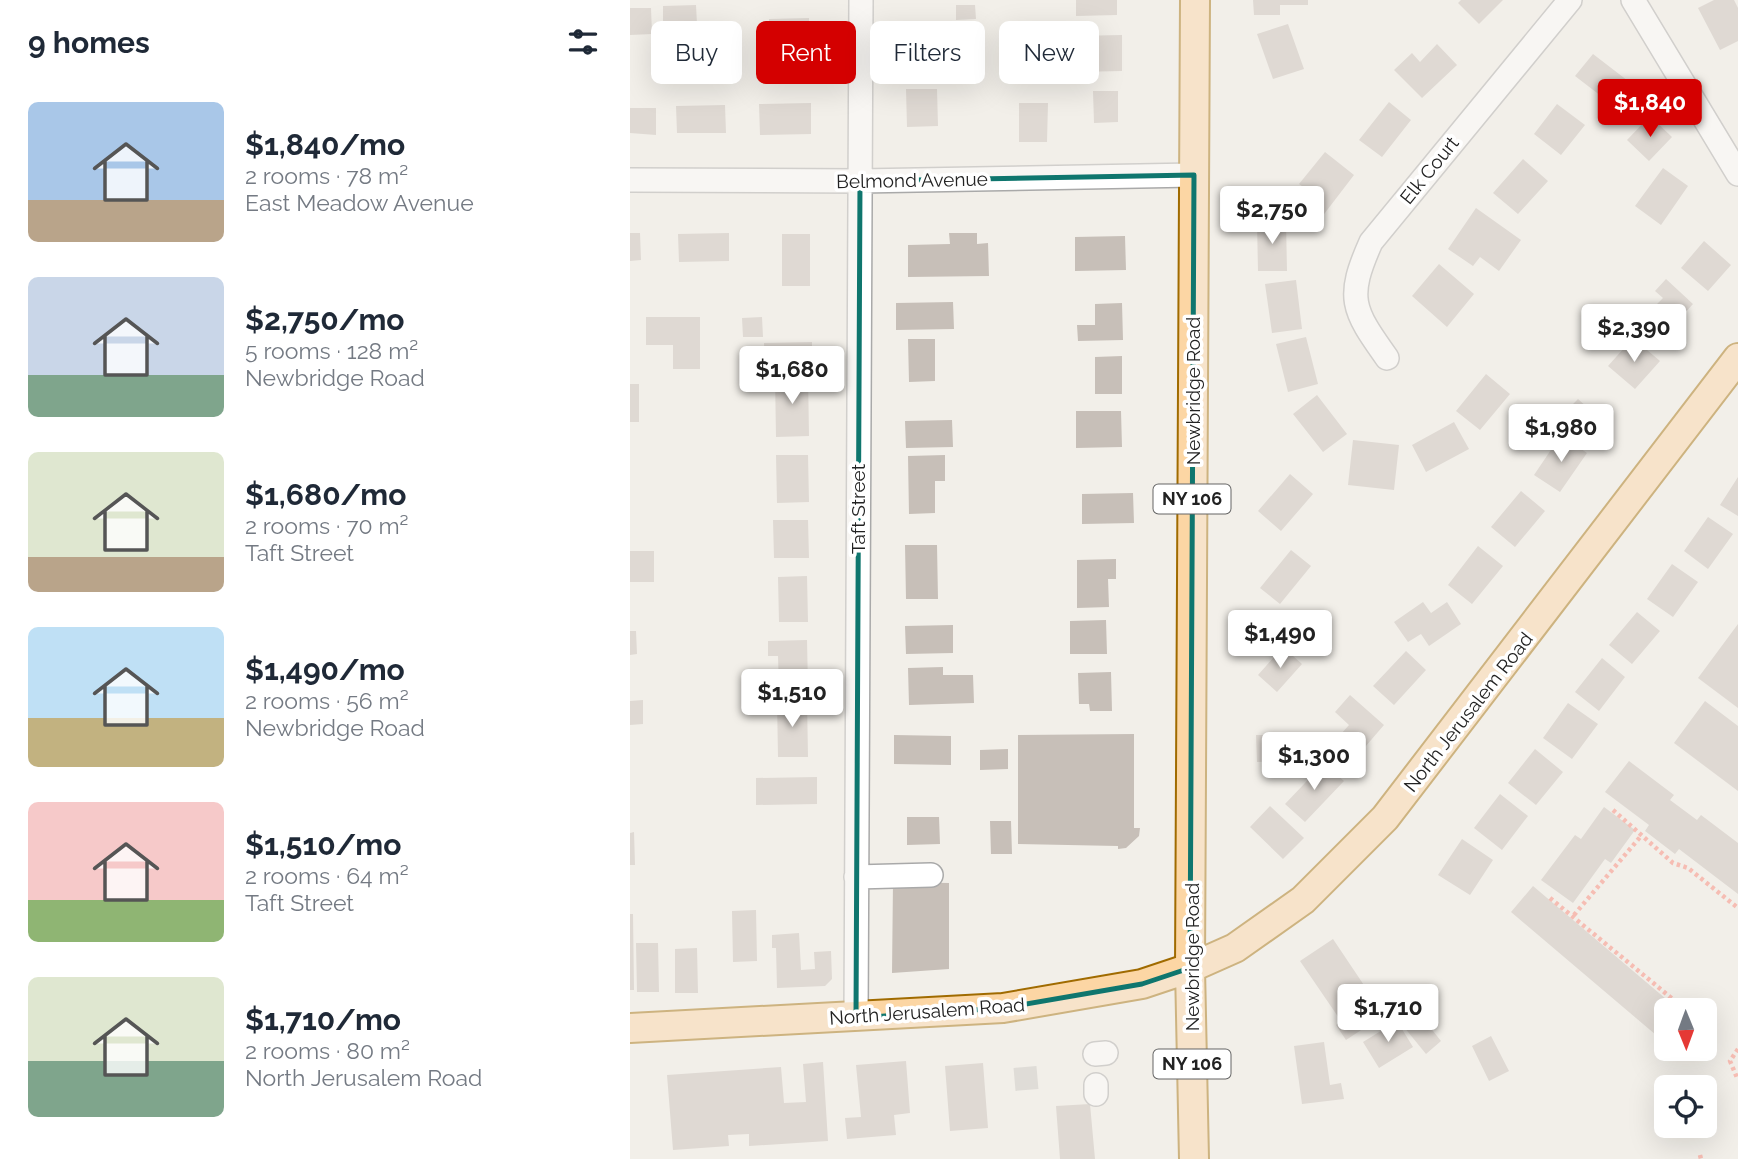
<!DOCTYPE html>
<meta charset="utf-8">
<style>
body{margin:0;font-family:Raleway,sans-serif;background:#f6f6f7;color:#1f2937;height:100vh;display:flex;flex-direction:column;font-size:26px;white-space:nowrap}
*{box-sizing:border-box;margin:0}
p{font-size:23px;color:#747a83}
.icon{flex:none;width:38px;height:38px;fill:none;stroke:currentColor;stroke-width:2;stroke-linecap:round;stroke-linejoin:round}
.map{position:relative;flex:1;overflow:hidden}
.details{display:flex;flex-direction:column;background:#fff;width:630px}
.details>*{flex:none}
.top-card{position:absolute;left:21px;top:21px;width:665px;height:63px;display:flex;gap:14px}
.needle{width:46px;rotate:179deg}
.tools{position:absolute;left:1024px;top:998px;display:grid;gap:14px}
.tools a{display:grid;place-items:center;width:63px;height:63px;border-radius:10px;background:#fff;box-shadow:0 7px 28px #0002;font-size:35px}
.price{position:absolute;translate:-50% -60px;padding:0 16px;border-radius:7px;background:#fff;color:#222;font-size:23px;line-height:46px;filter:drop-shadow(0 2px 4px #0008)}
.price::after{content:'';position:absolute;left:50%;top:42px;width:21px;height:16px;margin-left:-10px;background:inherit;clip-path:polygon(0 0,100% 0,50% 100%)}
.price.active{background:#d40000;color:#fff}
ul{padding:0;list-style:none}
li{display:flex;align-items:center;gap:21px;height:175px;padding:0 28px}
li span{display:grid;place-items:center;flex:none;width:196px;height:140px;border-radius:10px;color:#555}
li>.icon{margin-inline-start:auto}
span .icon{width:84px;height:84px;fill:#fffc;stroke-width:1}
li b{font-size:30px}
h2{display:flex;justify-content:space-between;align-items:center;height:84px;padding:0 28px;font-size:30px}
.chip{padding:0 24px;border-radius:10px;background:#fff;box-shadow:0 7px 28px #0002;font-size:24px;line-height:63px}
.chip.active{background:#d40000;color:#fff}
main{display:flex;flex:1;min-height:0}
.map>svg:first-child{display:block}
.building{fill:#c7bfb8}
.lines{fill:none;stroke-linecap:round;stroke-linejoin:round}
.minor-tunnel{stroke:#c8c6c1;stroke-width:23;stroke-dasharray:23 11;stroke-linecap:butt}
.minor-casing{stroke:#a9a9a9;stroke-width:26}
.major-casing{stroke:#a06b00;stroke-width:32}
.path{stroke:#fa8072;stroke-width:4.5;stroke-dasharray:3.5 3.5;stroke-linecap:butt}
.minor{stroke:#fff;stroke-width:23}
.major{stroke:#fcd6a4;stroke-width:28}
.marked{fill:none;stroke:#0f766e;stroke-width:5;stroke-linejoin:round}
.labels{text-anchor:middle;stroke-width:7;stroke-linejoin:round;paint-order:stroke}
.shield{fill:#fff;stroke:#646464;stroke-width:2}
.shield-label{font-size:18px;font-weight:bold;fill:#222}
.street-label{font-size:19px;fill:#222;stroke:#fff}
</style>
<main>
<section class="details">
<h2>9 homes<svg class="icon" aria-label="filters" viewBox="0 0 24 24"><path d="M4 7h16M4 17h16"/><circle cx="9" cy="7" r="2"/><circle cx="15" cy="17" r="2"/></svg></h2>
<ul>
<li><span style="background:linear-gradient(#a9c7e8 70%,#b9a48a 0)"><svg class="icon" aria-label="home" viewBox="0 0 24 24"><path d="M3 11l9-7 9 7M6 9v11h12V9"/></svg></span><div><b>$1,840/mo</b><p>2 rooms · 78 m²</p><p>East Meadow Avenue</p></div></li>
<li><span style="background:linear-gradient(#c9d6e8 70%,#7fa58c 0)"><svg class="icon" aria-label="home" viewBox="0 0 24 24"><path d="M3 11l9-7 9 7M6 9v11h12V9"/></svg></span><div><b>$2,750/mo</b><p>5 rooms · 128 m²</p><p>Newbridge Road</p></div></li>
<li><span style="background:linear-gradient(#dfe7d0 75%,#b9a48a 0)"><svg class="icon" aria-label="home" viewBox="0 0 24 24"><path d="M3 11l9-7 9 7M6 9v11h12V9"/></svg></span><div><b>$1,680/mo</b><p>2 rooms · 70 m²</p><p>Taft Street</p></div></li>
<li><span style="background:linear-gradient(#bfe0f5 65%,#c2b280 0)"><svg class="icon" aria-label="home" viewBox="0 0 24 24"><path d="M3 11l9-7 9 7M6 9v11h12V9"/></svg></span><div><b>$1,490/mo</b><p>2 rooms · 56 m²</p><p>Newbridge Road</p></div></li>
<li><span style="background:linear-gradient(#f6c9c9 70%,#8fb573 0)"><svg class="icon" aria-label="home" viewBox="0 0 24 24"><path d="M3 11l9-7 9 7M6 9v11h12V9"/></svg></span><div><b>$1,510/mo</b><p>2 rooms · 64 m²</p><p>Taft Street</p></div></li>
<li><span style="background:linear-gradient(#dfe7d0 60%,#7fa58c 0)"><svg class="icon" aria-label="home" viewBox="0 0 24 24"><path d="M3 11l9-7 9 7M6 9v11h12V9"/></svg></span><div><b>$1,710/mo</b><p>2 rooms · 80 m²</p><p>North Jerusalem Road</p></div></li>
</ul>
</section>
<div class="map">
<svg width="1108" height="1159" viewBox="0 0 1108 1159">
<rect width="100%" height="100%" fill="#f2efe9"/>
<path class="building" d="M446 0H487V15L446 16Z
M623 0H678V5H650V15H624Z
M831 0H873L849 24 828 3Z
M1084 0H1104L1108 8V41L1090 50 1068 8Z
M66 5 67 24 33 25V6Z
M326 5H345L346 19 326 20Z
M0 8H21L22 34 0 35Z
M179 18 180 71 140 72 139 19Z
M658 24 674 69 643 79 627 34Z
M285 27H314L315 64H286Z
M492 35V71L446 72 445 36Z
M807 44 827 65 792 98 764 70 782 53 790 62Z
M963 54 1002 84 984 106 945 76Z
M276 89H307L308 126 277 127Z
M463 91H488V122L464 123Z
M759 102 781 120 752 157 729 140Z
M181 103V134L130 135 129 104Z
M389 103H418L417 142H389Z
M927 104 955 125 931 155 904 134Z
M95 105 96 133H47L46 106Z
M0 108H26V135L0 133Z
M1020 116 1042 137 1019 161 997 140Z
M695 152 724 175 688 222 664 203 676 189 669 184Z
M893 159 918 181 888 214 863 193Z
M1033 168 1058 186 1031 225 1005 206Z
M846 208 891 240 869 271 850 257 843 266 818 249Z
M627 222H656L657 271H628Z
M0 233H10L11 260 0 261Z
M99 233V261L49 262 48 234Z
M319 233H347V244L358 243 359 276 278 277V245L320 244Z
M152 234H180V286H152Z
M495 236 496 270 445 271V237Z
M1074 241 1101 265 1078 291 1051 268Z
M809 264 844 294 817 327 782 296Z
M1036 279 1063 304 1042 327 1022 309 1033 298 1025 291Z
M666 280 672 329 642 333 635 284Z
M323 302 324 329 266 330V303Z
M492 303 493 340 448 341 447 325H465V304Z
M16 317H70V369H43V345H16Z
M132 317 133 337H113L112 318Z
M676 337 688 384 658 392 646 344Z
M1003 338 1030 361 1005 389 978 366Z
M278 339H305V381L279 382Z
M182 342V368H135L134 343Z
M492 356V394H465V357Z
M856 374 880 394 850 430 826 411Z
M178 375 179 436 146 437 145 376Z
M0 384H9V422H0Z
M687 395 717 434 693 452 663 414Z
M948 399 979 427 966 441 934 413Z
M446 411H491L492 447 446 448Z
M322 420 323 447 276 448 275 421Z
M824 422 839 449 796 472 782 445Z
M931 435 957 453 930 492 904 475Z
M723 440 769 445 764 490 718 485Z
M146 455H178L179 502 147 503Z
M315 455V481H305V513L279 514 278 456Z
M660 474 683 494 651 531 628 511Z
M1108 477V516L1090 505Z
M891 491 915 511 885 547 861 527Z
M503 493 504 523 452 524V494Z
M1078 517 1103 534 1078 569 1054 551Z
M143 520H178L179 558H144Z
M275 545H307L308 599H276Z
M848 546 873 566 842 604 818 585Z
M661 550 681 566 650 604 630 588Z
M0 551H24V582H0Z
M486 559V579H478L479 607 447 608V560Z
M1042 564 1068 582 1043 617 1017 599Z
M177 576 178 622H149L148 577Z
M793 602 801 613 817 602 831 624 799 646 791 634 778 642 764 622Z
M1007 612 1030 631 1002 664 979 645Z
M476 620 477 654H440V621Z
M1108 624V708L1068 678Z
M323 625V653L276 654 275 626Z
M0 631H6L7 654 0 655Z
M177 640 178 687 149 688 148 656H138V641Z
M653 647 672 664 647 692 628 675Z
M776 651 796 670 764 705 743 686Z
M972 658 995 677 969 711 945 692Z
M313 667V675H343L344 703 279 705 278 668Z
M481 672 482 711H460L459 704H449L448 673Z
M720 695 754 725 723 761 703 743 719 725 705 712Z
M13 700V724L0 725V701Z
M147 700H177L178 757H148Z
M1075 701 1108 726V791L1044 743Z
M938 703 968 724 942 759 913 738Z
M504 734V828H510L509 836 496 848 488 849V846L388 844V735Z
M264 735 321 736V765L264 764Z
M626 735H661V761L627 762Z
M378 749V769L350 770V750Z
M905 749 933 772 906 805 878 783Z
M999 761 1044 795 1040 800 1067 820 1071 815 1108 843V894L1049 849 1045 854 1015 831 1019 825 975 792Z
M694 763 714 781 675 822 655 804Z
M187 777V804L126 805V778Z
M870 794 898 816 872 850 844 828Z
M640 806 674 838 653 859 620 827Z
M974 807 1005 830 981 863 975 859 943 903 911 880 945 835 951 839Z
M277 817H309L310 844 277 845Z
M360 821H381L382 854H361Z
M4 832 5 865H0V833Z
M832 839 863 860 840 895 808 875Z
M263 882 319 883V969L262 973Z
M903 886 1049 1010H1036V1024L1026 1035 881 912Z
M126 910 127 961 103 962 102 911Z
M0 914H3L4 990H0Z
M169 933 171 970 185 969 184 952 201 951 202 979 195 986 147 988 146 948H142V935Z
M703 939 754 1015 716 1040 706 1025 711 1021 670 961Z
M6 943H28L29 992H7Z
M67 948 68 993H45V949Z
M772 992 811 1041 796 1054 756 1005Z
M767 1021 783 1047 749 1068 733 1042Z
M861 1036 879 1071 859 1081 842 1046Z
M694 1042 700 1085 711 1083 714 1099 672 1104 664 1046Z
M276 1061 280 1113 264 1115 266 1135 217 1139 215 1118 231 1117 226 1065Z
M193 1062 198 1141 119 1146V1134L98 1135 99 1146 43 1150 37 1075 151 1067 154 1103 176 1102 173 1064Z
M353 1063 358 1128 320 1131 315 1066Z
M460 1104 465 1159H430L426 1106Z"/>
<g class="lines">
<path class="minor-tunnel" d="M395 1067 397 1090"/>
<g class="minor-casing">
<path id="minor" d="M1003 0 1108 174
M0 180 230 181 564 175
M757 358C722 309 716 298 741 242L940 0
M226 877 301 875
M226 1018 231 0
M465 1054 476 1053
M466 1085V1094"/>
</g>
<g class="major-casing">
<path id="major" d="M0 1028 373 1008 512 984 560 968 605 948 673 900 755 818 1108 358
M564 1159 560 968 565 0"/>
</g>
<path class="path" d="M983 810 1043 863 1058 868 1108 908
M920 898 1056 1010
M944 915 1011 836
M1108 1049 1100 1061 1108 1080
M1070 1155 1071 1159"/>
<use href="#minor" class="minor"/>
<use href="#major" class="major"/>
</g>
<path d="M0 0H1108V1159H0ZM564 175 560 968 512 984 373 1008 226 1018 230 181Z" fill="#f2efe9" fill-opacity=".55" fill-rule="evenodd"/>
<path class="marked" d="M564 175 560 968 512 984 373 1008 226 1018 230 181Z"/>
<g class="labels">
<g class="shield">
<rect x="523.5" y="484.5" width="77" height="29" rx="5"/>
<rect x="523.5" y="1049.5" width="77" height="29" rx="5"/>
</g>
<g class="shield-label">
<text x="562" y="505">NY 106</text>
<text x="562" y="1070">NY 106</text>
</g>
<g class="street-label">
<text transform="translate(799 170) rotate(-51)" y="7">Elk Court</text>
<text transform="translate(282 180) rotate(-1)" y="7">Belmond Avenue</text>
<text transform="translate(563 391) rotate(-90)" y="7">Newbridge Road</text>
<text transform="translate(228 509) rotate(-90)" y="7">Taft Street</text>
<text transform="translate(838 712) rotate(-52)" y="7">North Jerusalem Road</text>
<text transform="translate(562 957) rotate(-90)" y="7">Newbridge Road</text>
<text transform="translate(297 1011) rotate(-4)" y="7">North Jerusalem Road</text>
</g>
</g>
</svg>
<div class="tools">
<a><svg class="needle" viewBox="-14 -14 28 28"><path d="M0-13l5 13h-10z" fill="#e53935"/><path d="M0 13l5-13h-10z" fill="#747a83"/></svg></a>
<a><svg class="icon" aria-label="locate" viewBox="0 0 24 24"><circle cx="12" cy="12" r="6"/><path d="M12 2v4M12 18v4M2 12h4M18 12h4"/></svg></a>
</div>
<b class="price active" style="left:1020px;top:139px">$1,840</b>
<b class="price" style="left:642px;top:246px">$2,750</b>
<b class="price" style="left:1004px;top:364px">$2,390</b>
<b class="price" style="left:162px;top:406px">$1,680</b>
<b class="price" style="left:931px;top:464px">$1,980</b>
<b class="price" style="left:650px;top:670px">$1,490</b>
<b class="price" style="left:162px;top:729px">$1,510</b>
<b class="price" style="left:684px;top:792px">$1,300</b>
<b class="price" style="left:758px;top:1044px">$1,710</b>
<div class="top-card">
<a class="chip">Buy</a>
<a class="chip active">Rent</a>
<a class="chip">Filters</a>
<a class="chip">New</a>
</div>
</div>
</main>
